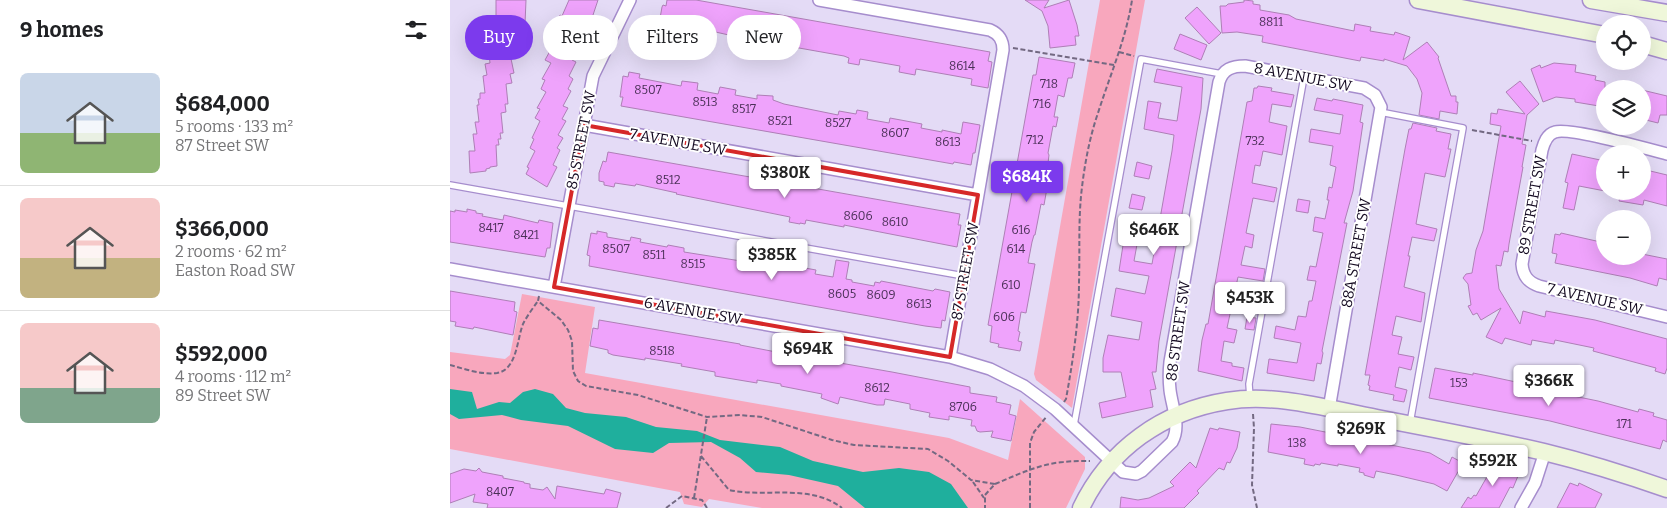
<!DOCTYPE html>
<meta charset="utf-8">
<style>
body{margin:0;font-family:Bitter,serif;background:#f2f2f2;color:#202124;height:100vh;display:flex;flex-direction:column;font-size:19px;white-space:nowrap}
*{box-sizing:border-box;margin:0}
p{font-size:16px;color:#757577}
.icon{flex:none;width:28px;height:28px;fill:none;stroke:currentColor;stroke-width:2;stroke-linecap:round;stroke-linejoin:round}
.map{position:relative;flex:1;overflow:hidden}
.panel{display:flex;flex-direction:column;background:#fff;width:450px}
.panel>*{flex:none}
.banner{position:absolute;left:15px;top:15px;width:475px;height:45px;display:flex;gap:10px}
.tools{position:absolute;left:1146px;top:15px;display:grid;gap:10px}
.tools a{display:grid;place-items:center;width:55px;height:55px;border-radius:50%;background:#fff;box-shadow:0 5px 20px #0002;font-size:25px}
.price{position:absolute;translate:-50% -42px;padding:0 11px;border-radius:5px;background:#fff;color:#222;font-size:16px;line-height:32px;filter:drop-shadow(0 1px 2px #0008)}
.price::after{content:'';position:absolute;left:50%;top:30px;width:15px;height:11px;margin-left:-8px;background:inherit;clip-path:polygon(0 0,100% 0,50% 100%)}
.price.selected{background:#7c3aed;color:#fff}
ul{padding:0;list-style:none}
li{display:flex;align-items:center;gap:15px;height:125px;padding:0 20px}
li+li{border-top:1px solid #e0e0e0}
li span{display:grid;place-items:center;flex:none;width:140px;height:100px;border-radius:8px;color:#555}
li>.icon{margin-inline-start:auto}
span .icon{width:60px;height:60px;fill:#fffc;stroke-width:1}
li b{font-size:21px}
h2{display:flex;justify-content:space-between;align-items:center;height:60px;padding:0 20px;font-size:21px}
.pill{padding:0 18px;border-radius:22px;background:#fff;box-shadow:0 5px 20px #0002;font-size:18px;line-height:45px}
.pill.selected{background:#7c3aed;color:#fff}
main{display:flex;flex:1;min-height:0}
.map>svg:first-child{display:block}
.green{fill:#f8a7bd}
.water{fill:#1faf9d}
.building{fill:#efa3fc;stroke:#ae7fb6}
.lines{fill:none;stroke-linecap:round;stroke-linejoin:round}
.lane-casing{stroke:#a68dcd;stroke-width:8}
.street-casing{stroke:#a68dcd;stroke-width:14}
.secondary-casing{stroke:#a68dcd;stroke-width:19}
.path{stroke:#736982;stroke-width:2;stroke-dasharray:5 2.5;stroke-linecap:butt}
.lane{stroke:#fff;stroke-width:5.5}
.street{stroke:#fff;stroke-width:11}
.secondary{stroke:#eff7da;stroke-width:16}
.marked{fill:none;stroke:#d62828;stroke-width:4;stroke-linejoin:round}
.labels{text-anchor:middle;stroke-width:4;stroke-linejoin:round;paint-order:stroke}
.number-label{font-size:12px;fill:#4b3058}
.street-label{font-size:15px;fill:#140a21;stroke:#fff}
</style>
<main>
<section class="panel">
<h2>9 homes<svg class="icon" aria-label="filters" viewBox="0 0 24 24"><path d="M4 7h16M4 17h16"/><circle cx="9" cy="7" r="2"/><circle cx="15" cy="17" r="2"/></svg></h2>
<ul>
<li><span style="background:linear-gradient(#c9d6e8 60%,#8fb573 0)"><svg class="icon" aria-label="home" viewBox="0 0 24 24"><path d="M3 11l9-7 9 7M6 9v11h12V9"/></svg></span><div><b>$684,000</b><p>5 rooms · 133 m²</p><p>87 Street SW</p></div></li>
<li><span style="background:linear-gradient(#f6c9c9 60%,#c2b280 0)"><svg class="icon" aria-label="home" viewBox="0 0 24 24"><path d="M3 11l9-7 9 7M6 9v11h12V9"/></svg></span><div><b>$366,000</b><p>2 rooms · 62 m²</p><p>Easton Road SW</p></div></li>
<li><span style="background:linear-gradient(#f6c9c9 65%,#7fa58c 0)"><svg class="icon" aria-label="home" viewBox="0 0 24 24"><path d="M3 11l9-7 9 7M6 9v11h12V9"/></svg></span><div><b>$592,000</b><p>4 rooms · 112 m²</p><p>89 Street SW</p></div></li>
</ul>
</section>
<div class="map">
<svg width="1217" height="508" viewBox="0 0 1217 508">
<rect width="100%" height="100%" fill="#e4dbf6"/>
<path class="green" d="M650 0H695L622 408 586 380 584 374Z
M72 294 145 307 135 373 499 438 558 460 570 399 635 457V469L616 508H312L259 499 252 507 234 504 230 492 0 449V352L55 359 60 355Z"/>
<path class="water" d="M0 389 22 392 27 409 49 402 60 403 73 392 85 389 103 394 116 408 135 413 176 417 206 427 247 431 270 440 330 447 363 461 413 472 449 468 479 472 501 484 518 508H415L388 486 339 475 306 472 290 458 261 442 219 443 203 453 165 449 118 426 71 420 52 415 9 419 0 414Z"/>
<path class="building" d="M46 0H76L75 24H69V27H66L69 45H65L66 53 60 54 64 73 60 74 62 83 56 84 58 104H55L56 112 51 113 53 133H50L51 139H48L49 145H46L47 166 40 167V168L36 169V171L20 173 19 151H25L23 134H27L25 122H29L27 105H29L28 99H30V93H35L33 76 37 75 35 64 40 63 38 46V40H41L40 34 46 33Z
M119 0H148L142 18 138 17 128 49 122 60 126 62 119 76 123 79 118 89 121 91 113 106 118 108 112 119 116 121 108 135 113 138 107 148 110 150 103 165 107 167 97 187 76 174 79 168 77 167 85 151 80 148 84 139 82 138 90 121 85 118 90 109 87 108 96 92 91 89 95 80 92 79 101 63 95 60 100 51 97 50 108 30 105 29 110 15 112 16Z
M217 0H246L540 52 538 61 542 62 538 88 521 85 522 79 500 75 466 69 465 75 449 72 450 66 410 59 409 65 398 63 399 58 394 56 321 43V42L304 39 295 42 291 39 283 37V36L244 27V30L237 29V31L217 27V25L209 24 212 7 213 5 216 6Z
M575 0H599L594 8 619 0 627 25 629 36H625L626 45 600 48 598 26 592 11Z
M794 0 803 1V4L810 5V10L839 15 846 19 904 31 905 24 921 27 920 31 944 35 945 32 960 37 953 60 977 42 989 57 988 58 1001 96H1006V102H1008L1007 114 990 111 989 119 969 115 972 93 967 79 957 66 934 59V61L911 57 910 61 812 42 813 36 787 32 772 33 770 6H776L778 4 794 2Z
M747 7 771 33 759 44 735 18Z
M730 34 757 45 751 60 724 49Z
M589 57 625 63 622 78H618L614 97 608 95 604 117H608L606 127 603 126 598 153 599 155 597 171 601 172 598 188H597L594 205 591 204 585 235H584L582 242 578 263 585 264 576 313 571 312 568 331 570 332 568 341 572 342 570 351 548 347 549 344 540 342 542 326 538 325 583 75H586Z
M1104 63 1126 65 1125 72 1146 76 1145 80 1155 82V107L1125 102V99L1106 97 1093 102 1081 69 1090 65 1091 68Z
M707 69 753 78 751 109 709 341 706 372H702L706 389 700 390 703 407 652 418 649 403 676 397 671 372H653V358L658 335 689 340 692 322 661 316 666 288 695 294 699 276 669 271 676 226 690 228 684 261 702 264 722 151 724 135 694 129 698 101 711 103 708 118 727 121 732 87 704 82Z
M179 72 190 74 189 78 231 86 232 81 248 83 247 90 268 94 270 87 286 90 285 95 307 99V95L323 96V100L334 104 388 115 389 111 406 114 407 110 418 112 417 119 439 123 440 118 472 124 471 128 492 132V130L511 134 513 122 530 125 525 153H523L521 165 504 162 503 164 171 106 173 97H170L173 76 178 77Z
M1070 81 1089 104 1077 115 1072 144 1076 145 1072 167H1073L1059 244 1058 252 1054 251 1051 266 1046 265 1049 289 1070 324 1073 311 1095 317 1096 311 1145 320 1217 339V368L1215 374 1205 371 1206 368 1143 351 1144 348 1105 340 1104 344 1082 340 1081 345 1055 338 1052 344 1036 337 1051 308 1031 320 1027 313 1023 315 1018 306 1021 305 1018 284 1013 278 1016 274 1022 273 1026 250 1033 231 1051 126 1040 124 1041 113 1047 114 1048 109 1075 114 1056 92Z
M808 86 822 88 821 91 844 95 841 107 822 104 819 122 837 126 832 155 813 151 810 166 805 165 802 183 827 188 824 202 803 198 796 233 804 235 802 248 795 246 791 265 815 269 813 281 788 277 777 328 787 330 784 343 774 341 771 361 782 363V366L794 368 792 381 748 371 752 340 756 324H758L797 102 802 101 804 88H807Z
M1192 90 1217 96V115H1210L1208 123 1192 119Z
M867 98 882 101 883 99 913 105 910 122 913 123 903 191 894 223H897L872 351 873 353 871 364 867 363 864 381 817 373 819 359 847 363 851 343 824 338 826 326 845 330 848 316 856 317 859 301H862L866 281 857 280 860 266 866 267 873 233 863 231 865 217 875 219 879 200H877L879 187 882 188 886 167 880 165 883 146 859 142 861 129 890 134 893 115 864 110Z
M963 123 987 128 986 131 1001 134 998 149H1001L995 177 975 173 966 224 987 229 984 241 962 237 958 256H960L954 287 975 293 971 322 946 316 942 335 952 337 948 354 964 357 961 370 949 367 945 387 957 390 954 402 943 400 944 395 919 390 920 386 918 385 920 375H915L955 149 959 129H961Z
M158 152 510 214 508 225H511L507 247 394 225V227L356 220 355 224 350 223V224L339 222 340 217 226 194 227 193 186 184 185 186 165 183 164 187 154 185V182L149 181V173L153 161 156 162Z
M1122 154 1155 161V191L1129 186 1124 210 1113 208 1118 183 1115 182Z
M687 162 702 166 699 179 684 176Z
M1192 169 1217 175V206L1194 200 1193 205 1169 201 1171 191H1192Z
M682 194 695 197 692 210 679 208Z
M848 199 860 201 858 213 846 211Z
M17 209 26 211V213L33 214 32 216 53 220 54 215 88 223 89 220 103 223 100 248H97L95 257 0 242V211L5 212V210L17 212Z
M147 231 157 233V237L180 241 181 237 191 239 190 242 217 247 218 245 234 248V252L310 264V266L331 269V267L350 270H355V268L366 270 365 274 383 277 386 260 399 262 396 279 402 280V282L424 286 425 282 430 283 431 281 483 291 485 289 500 292 495 321 492 320 491 328 475 326 139 266 140 256 137 255 141 233 147 234Z
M1111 233 1155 243V256H1192V254L1217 259V280L1209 278 1207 286 1180 278 1105 263 1107 254 1102 253 1105 234 1110 235Z
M0 291 65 302 64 311 67 312 63 335 24 327 23 329 5 326 6 322 0 321Z
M797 317 806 318 804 330 795 329Z
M149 320 290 344V345L321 351 442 372 520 387V393L547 397 546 402 561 405 559 414 566 416 561 441 541 437 543 431 530 432 527 431 525 426H521L522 420 499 416V420L479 417 480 413 460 409V404L435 399 434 405H427L390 397 388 404 371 398 372 394 331 386V384L307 380V383L265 376V372L231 366 232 364 195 358V360L163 355 158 353V350L140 346 143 328 148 329Z
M985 368 1023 375V373L1038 376 1066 382 1065 384 1148 401 1188 412 1189 409 1204 413 1203 416 1217 420V442L1213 440 1210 449 1100 421 979 398Z
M821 424 850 427 971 451 980 453 999 464 1002 457 1013 463 997 491 984 484 946 475 926 471 924 478 914 475V473L909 472 910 468 888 464V466L871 463 870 465 865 464 864 466 854 464 855 459 818 452Z
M760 428 768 430 769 428 790 432 787 448 780 463 777 462 774 470 769 468 747 491 749 493 734 508H670L671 497 688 500 699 498 724 486 720 482 740 462 746 468Z
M1041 459 1061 467 1059 472 1068 476 1063 488 1060 487 1049 508H1011L1018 497 1021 499 1024 495 1026 496 1038 475 1032 473 1035 463 1039 465Z
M29 468 32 472 53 476V478L74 482V483L80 484V488L93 490 97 487 105 499 107 486 154 494 156 489 171 493 167 508H37L38 504 23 502 25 494 0 503V474L14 469 26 471Z
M1120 483 1128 486 1129 483 1152 494 1145 508H1107Z"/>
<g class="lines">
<g class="lane-casing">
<path id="lane" d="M930 112 1013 128 960 423
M0 185 514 276
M800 398 799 384 854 77
M624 425 691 59 772 74"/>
</g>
<g class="street-casing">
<path id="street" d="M369 0 540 30C549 34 553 40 553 50L500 357
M134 125 528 195
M1217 154C1198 149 1119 127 1105 132 1097 134 1094 143 1092 150L1072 264C1073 276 1078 282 1089 286L1217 317
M0 269 500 357 540 369 574 386 605 409 673 472 686 474 692 471 722 442C731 426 722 407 720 390 719 381 719 371 720 362L769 82C773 69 782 66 795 66L914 88 925 95 931 107 879 409
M104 287 143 76 180 0
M1071 508 1085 483 1095 452"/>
</g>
<g class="secondary-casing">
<path id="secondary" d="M968 0 1155 35
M1141 0 1217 13
M1192 44 1217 51
M631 508C659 449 713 411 777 401 827 393 879 409 927 418 983 429 1039 439 1094 452 1135 462 1177 475 1217 489"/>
</g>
<path class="path" d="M563 48 664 65
M669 52 684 56
M1022 130 1082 141
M89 296 88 301 111 320 118 330 122 341 123 371 128 381 136 386 188 395 257 417 290 415 312 417 382 440 404 445 478 449 498 461 521 480 545 484 535 495V508
M0 365C15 369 31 375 47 373 67 370 67 339 73 324 77 316 83 308 88 301
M614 402 616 399C623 360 629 322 629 282 630 250 628 219 632 187 635 162 640 136 648 113 660 75 676 39 682 0
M803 414 804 428 802 485 807 508
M251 456 279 490C316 498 360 483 392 508
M523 482 534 498
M545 484C567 475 589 464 613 462 622 461 631 461 640 461
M244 498 257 417
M216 508 232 496 252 500 257 508
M580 508V443L584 432 597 416"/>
<use href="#lane" class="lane"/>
<use href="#street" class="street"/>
<use href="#secondary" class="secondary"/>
</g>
<path class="marked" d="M134 125 528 195 500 357 104 287Z"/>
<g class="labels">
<g class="number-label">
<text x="821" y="26">8811</text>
<text x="512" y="70">8614</text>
<text x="599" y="88">718</text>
<text x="198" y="94">8507</text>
<text x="255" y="106">8513</text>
<text x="592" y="108">716</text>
<text x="294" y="113">8517</text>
<text x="330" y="125">8521</text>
<text x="388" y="127">8527</text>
<text x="445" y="137">8607</text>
<text x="585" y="144">712</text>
<text x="805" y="145">732</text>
<text x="498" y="146">8613</text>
<text x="218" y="184">8512</text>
<text x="408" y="220">8606</text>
<text x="445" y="226">8610</text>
<text x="41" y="232">8417</text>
<text x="571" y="234">616</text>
<text x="76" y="239">8421</text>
<text x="166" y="253">8507</text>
<text x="566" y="253">614</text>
<text x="204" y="259">8511</text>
<text x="243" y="268">8515</text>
<text x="561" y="289">610</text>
<text x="392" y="298">8605</text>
<text x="431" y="299">8609</text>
<text x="469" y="308">8613</text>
<text x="554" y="321">606</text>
<text x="212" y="355">8518</text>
<text x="1009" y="387">153</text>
<text x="427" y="392">8612</text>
<text x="513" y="411">8706</text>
<text x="1174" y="428">171</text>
<text x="847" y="447">138</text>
<text x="50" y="496">8407</text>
</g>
<g class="street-label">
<text transform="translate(853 77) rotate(11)" y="5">8 AVENUE SW</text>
<text transform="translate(131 140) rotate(-79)" y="5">85 STREET SW</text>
<text transform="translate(228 142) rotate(10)" y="5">7 AVENUE SW</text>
<text transform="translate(1082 205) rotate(-80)" y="5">89 STREET SW</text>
<text transform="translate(906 253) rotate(-80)" y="5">88A STREET SW</text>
<text transform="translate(515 271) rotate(-80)" y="5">87 STREET SW</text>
<text transform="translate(1145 299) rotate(13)" y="5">7 AVENUE SW</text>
<text transform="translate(243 311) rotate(10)" y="5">6 AVENUE SW</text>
<text transform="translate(728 331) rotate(-82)" y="5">88 STREET SW</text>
</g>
</g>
</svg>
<div class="tools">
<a><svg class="icon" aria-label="locate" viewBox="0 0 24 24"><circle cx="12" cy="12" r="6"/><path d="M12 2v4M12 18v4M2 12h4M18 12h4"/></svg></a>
<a><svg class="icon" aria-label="layers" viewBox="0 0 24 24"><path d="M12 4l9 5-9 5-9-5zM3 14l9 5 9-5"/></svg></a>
<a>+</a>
<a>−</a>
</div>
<b class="price" style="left:335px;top:199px">$380K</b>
<b class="price selected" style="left:577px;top:203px">$684K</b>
<b class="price" style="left:704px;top:256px">$646K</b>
<b class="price" style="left:322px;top:281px">$385K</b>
<b class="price" style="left:800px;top:324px">$453K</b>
<b class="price" style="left:358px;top:375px">$694K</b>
<b class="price" style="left:1099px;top:407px">$366K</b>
<b class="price" style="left:911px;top:455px">$269K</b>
<b class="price" style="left:1043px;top:487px">$592K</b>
<div class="banner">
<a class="pill selected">Buy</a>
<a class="pill">Rent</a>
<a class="pill">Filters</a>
<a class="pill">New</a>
</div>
</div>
</main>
